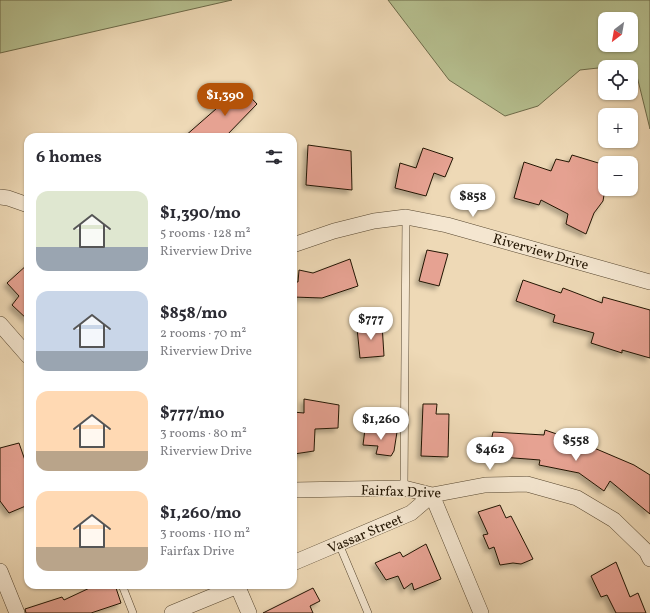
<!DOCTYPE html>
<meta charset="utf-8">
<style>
body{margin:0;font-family:Vollkorn,serif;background:#f7f7f7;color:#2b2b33;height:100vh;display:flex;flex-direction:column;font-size:15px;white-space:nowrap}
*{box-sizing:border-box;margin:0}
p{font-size:13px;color:#7c7c81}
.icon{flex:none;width:22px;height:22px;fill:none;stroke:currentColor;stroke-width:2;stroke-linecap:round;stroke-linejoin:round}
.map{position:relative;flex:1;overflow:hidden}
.side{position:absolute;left:24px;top:133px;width:273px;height:456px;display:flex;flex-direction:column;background:#fff;border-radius:12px;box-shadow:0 1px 3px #0004}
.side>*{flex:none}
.needle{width:26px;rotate:211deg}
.fabs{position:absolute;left:598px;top:12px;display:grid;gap:8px}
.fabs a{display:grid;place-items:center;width:40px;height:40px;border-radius:8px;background:#fff;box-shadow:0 1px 3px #0004;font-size:20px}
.price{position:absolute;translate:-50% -34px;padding:0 9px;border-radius:14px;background:#fff;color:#222;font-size:13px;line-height:26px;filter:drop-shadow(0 1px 2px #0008)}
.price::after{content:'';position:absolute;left:50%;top:24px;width:12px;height:9px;margin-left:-6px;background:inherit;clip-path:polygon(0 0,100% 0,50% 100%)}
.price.active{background:#b45309;color:#fff}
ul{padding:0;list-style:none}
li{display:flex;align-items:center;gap:12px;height:100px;padding:0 12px}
li span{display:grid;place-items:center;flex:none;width:112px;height:80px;border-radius:12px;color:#555}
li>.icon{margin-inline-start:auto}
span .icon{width:48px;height:48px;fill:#fffc;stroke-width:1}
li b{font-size:17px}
h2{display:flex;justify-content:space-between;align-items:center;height:48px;padding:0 12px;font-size:17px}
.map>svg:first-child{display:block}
.green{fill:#b6c090;stroke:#6c6a49;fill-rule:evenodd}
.building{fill:#e6a292;stroke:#231502;filter:url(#shadow)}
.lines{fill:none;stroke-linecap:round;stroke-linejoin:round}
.service-casing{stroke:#56462f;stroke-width:8}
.minor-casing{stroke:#56462f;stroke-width:16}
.service{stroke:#f4e6d0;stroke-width:7}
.minor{stroke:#f4e6d0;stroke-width:15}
.labels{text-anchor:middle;stroke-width:3;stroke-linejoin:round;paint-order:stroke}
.street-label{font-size:14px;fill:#231502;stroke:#f4e6d0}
</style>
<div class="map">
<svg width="650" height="613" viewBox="0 0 650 613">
<defs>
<filter id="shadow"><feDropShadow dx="-3.5" dy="3.5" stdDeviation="2" flood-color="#0004"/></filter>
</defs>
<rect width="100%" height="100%" fill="#eed9b6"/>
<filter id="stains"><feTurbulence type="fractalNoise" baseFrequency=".005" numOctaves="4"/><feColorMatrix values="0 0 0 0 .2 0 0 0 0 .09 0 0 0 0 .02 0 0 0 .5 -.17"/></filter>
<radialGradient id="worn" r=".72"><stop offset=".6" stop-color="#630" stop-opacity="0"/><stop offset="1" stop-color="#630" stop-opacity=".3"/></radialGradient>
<path class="green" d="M0 0H232L0 53Z
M388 0H650V129L634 64 580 70 538 106 505 116 449 80ZM605 19H631V45H605Z"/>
<path class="building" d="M241 87 257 104 225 137H184Z
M308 145 351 151 352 190 306 185Z
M423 148 453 158 445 177 434 173 426 196 395 188 400 163 416 168Z
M572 155 605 165V177L602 187 605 189 603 201 594 213 586 234 566 224 568 214 541 200 539 205 514 198 524 162 551 171 556 159 569 162Z
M427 250 448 254 439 286 419 281Z
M350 259 358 286 322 298 293 297V282H298L299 270 313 273Z
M28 264V320L12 305 19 296 7 283Z
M523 280 561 293 563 288 602 303 603 297 650 310V358L622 350V353L591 343 594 333 553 322 555 315 516 301Z
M382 324 384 356 360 358 357 328Z
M304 399 339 405 338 428 315 429 314 451 294 454 293 412 304 413Z
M423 404H437L436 414H449L448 457 421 456Z
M365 429 397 432 394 451 391 456 376 454 378 446 363 445Z
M545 430 580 442 634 465 650 475V514L610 481 604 491 579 473 539 465 540 460 488 456 493 432 544 435Z
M19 443 28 469V505L9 513 0 501V448Z
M500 505 506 518 511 516 533 559 521 564 513 563 500 565 494 547 489 549 483 535 488 534 478 512Z
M426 544 441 579 414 590 412 583 404 589 398 576 386 580 375 563 400 552 403 557Z
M616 562 630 597 638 593 646 613H616L607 595 601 597 591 576Z
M96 585H115L121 603 91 613H26L25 609 62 597 64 600Z
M313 588 320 601 310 606 313 613H263Z"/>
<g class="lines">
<g class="service-casing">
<path id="service" d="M404 488 406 217
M339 544 368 613
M122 585 133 613"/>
</g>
<g class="minor-casing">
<path id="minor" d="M0 197 8 198 28 205
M293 245 334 231 374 221 406 217 447 225 650 282
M0 324 28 356
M293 490 404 488 432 495 485 485 527 484 577 498 614 520 646 551 650 559
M293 563 411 513 432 495 481 613
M0 571 17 613
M237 585 249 613
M172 613 240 585"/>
</g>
<use href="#service" class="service"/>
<use href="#minor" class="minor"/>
</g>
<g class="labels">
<g class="street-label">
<text transform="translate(541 251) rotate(16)" y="5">Riverview Drive</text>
<text transform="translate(401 491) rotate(2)" y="5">Fairfax Drive</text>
<text transform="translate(365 533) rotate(-23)" y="5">Vassar Street</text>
</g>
</g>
<rect width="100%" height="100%" filter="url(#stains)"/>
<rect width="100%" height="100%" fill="url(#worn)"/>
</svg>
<div class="fabs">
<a><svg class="needle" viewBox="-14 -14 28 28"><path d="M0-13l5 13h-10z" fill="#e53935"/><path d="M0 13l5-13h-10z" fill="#7c7c81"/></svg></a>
<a><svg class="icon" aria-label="locate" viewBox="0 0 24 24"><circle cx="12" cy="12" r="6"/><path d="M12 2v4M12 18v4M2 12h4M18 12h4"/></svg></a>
<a>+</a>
<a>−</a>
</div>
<b class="price active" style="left:225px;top:117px">$1,390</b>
<b class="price" style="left:473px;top:218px">$858</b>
<b class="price" style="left:371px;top:341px">$777</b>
<b class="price" style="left:381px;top:441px">$1,260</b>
<b class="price" style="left:576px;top:462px">$558</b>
<b class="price" style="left:490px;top:471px">$462</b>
<section class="side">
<h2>6 homes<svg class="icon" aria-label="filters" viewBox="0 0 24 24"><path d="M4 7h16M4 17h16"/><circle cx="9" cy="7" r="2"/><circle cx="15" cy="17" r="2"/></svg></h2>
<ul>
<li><span style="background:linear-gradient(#dfe7d0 70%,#9aa5b1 0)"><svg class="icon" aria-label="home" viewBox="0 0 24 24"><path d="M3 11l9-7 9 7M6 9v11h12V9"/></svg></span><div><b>$1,390/mo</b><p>5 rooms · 128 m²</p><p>Riverview Drive</p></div></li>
<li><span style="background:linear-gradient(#c9d6e8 75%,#9aa5b1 0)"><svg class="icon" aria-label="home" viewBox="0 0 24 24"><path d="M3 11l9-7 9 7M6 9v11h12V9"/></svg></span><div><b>$858/mo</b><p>2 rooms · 70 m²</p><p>Riverview Drive</p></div></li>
<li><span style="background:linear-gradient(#ffd9b3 75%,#b9a48a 0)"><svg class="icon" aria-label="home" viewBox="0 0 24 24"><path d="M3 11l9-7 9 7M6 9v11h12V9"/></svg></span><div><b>$777/mo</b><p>3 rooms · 80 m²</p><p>Riverview Drive</p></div></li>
<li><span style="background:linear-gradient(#ffd9b3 70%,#b9a48a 0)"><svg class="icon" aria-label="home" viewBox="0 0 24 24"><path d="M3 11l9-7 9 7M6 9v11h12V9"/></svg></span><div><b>$1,260/mo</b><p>3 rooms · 110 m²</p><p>Fairfax Drive</p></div></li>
</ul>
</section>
</div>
